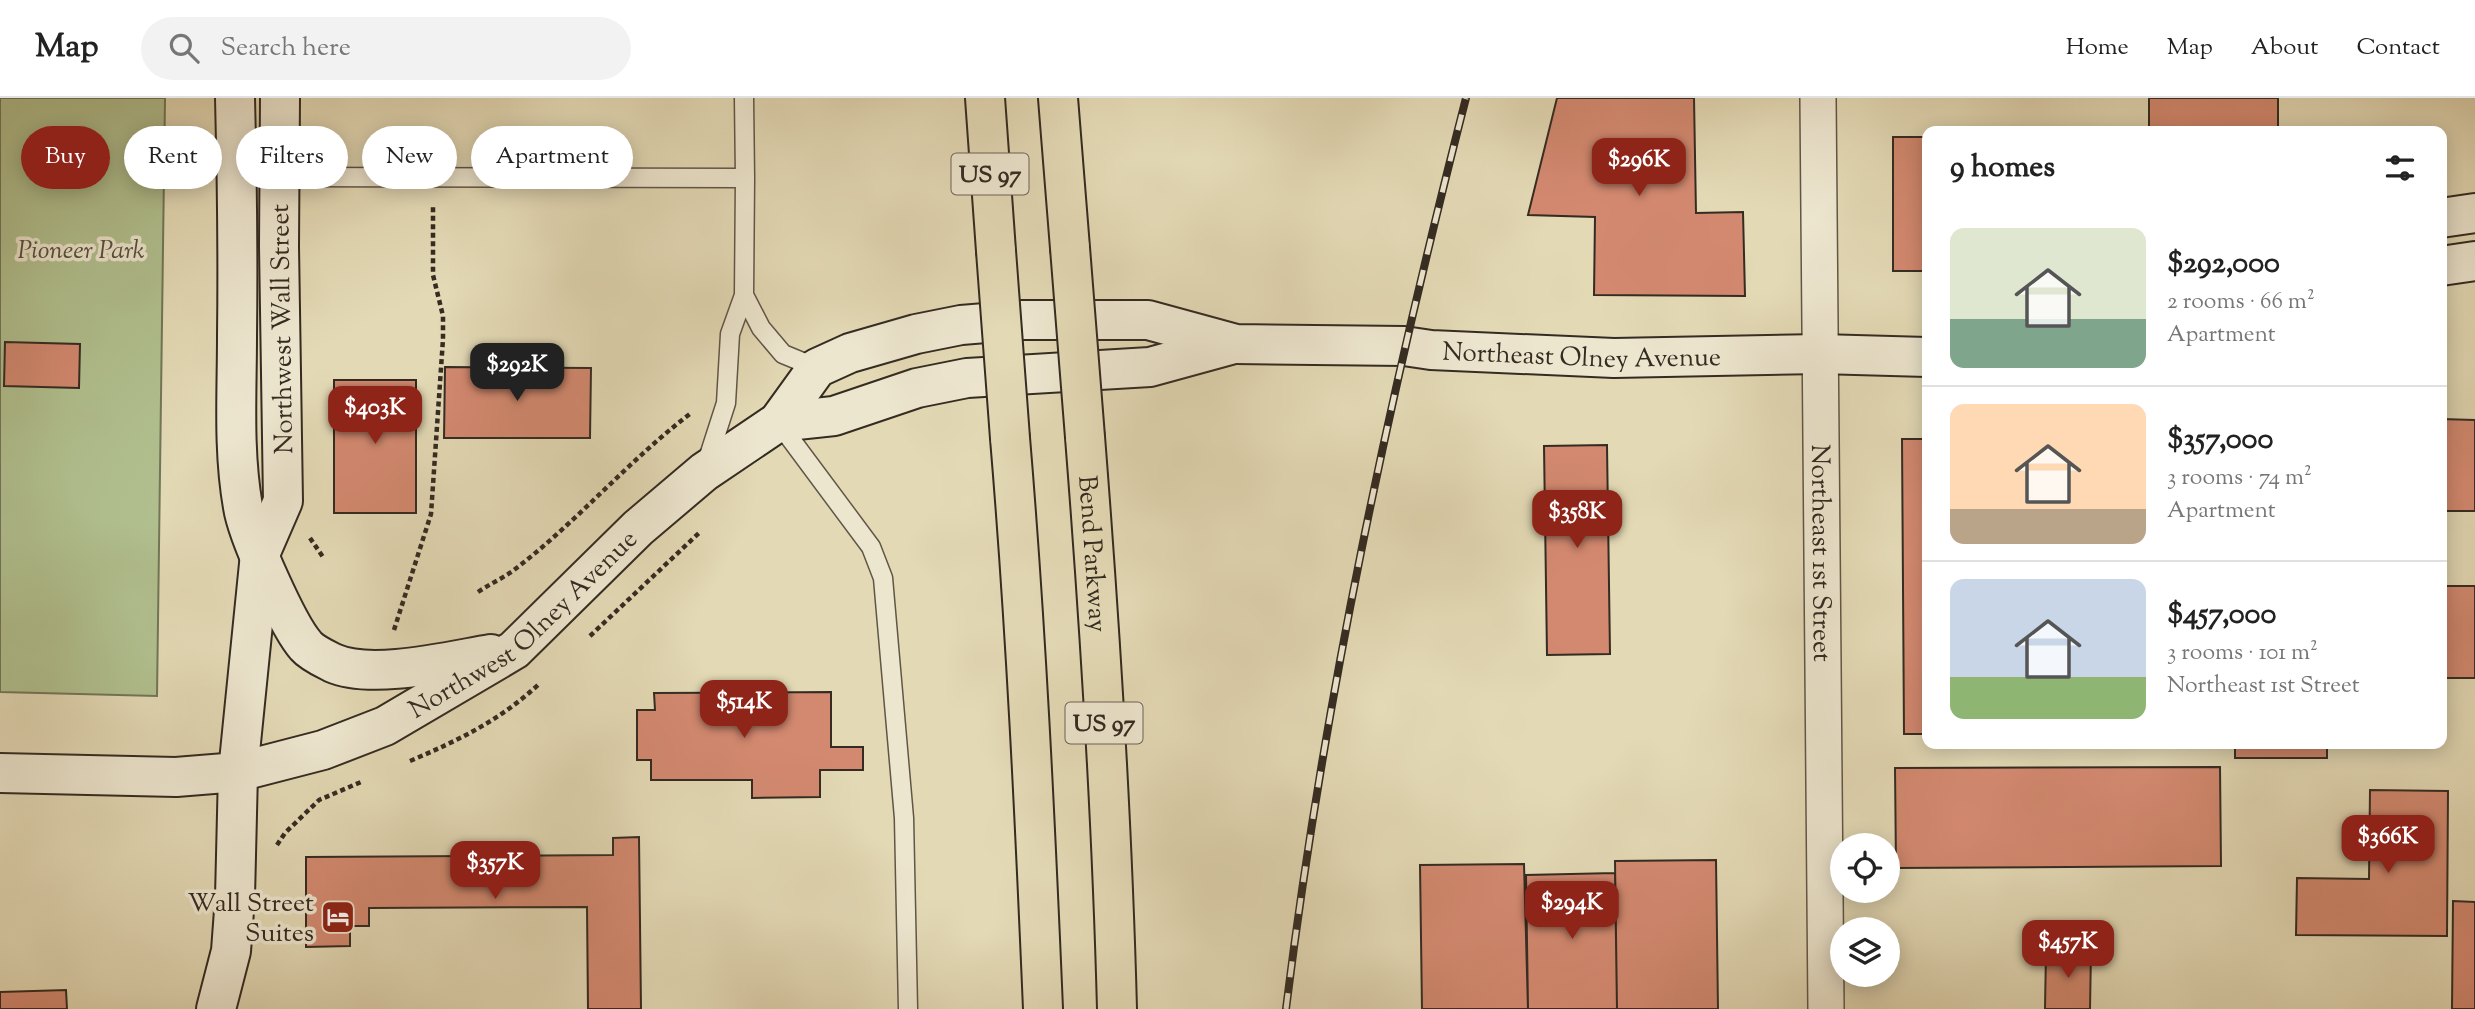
<!DOCTYPE html>
<meta charset="utf-8">
<style>
body{margin:0;font-family:"Sorts Mill Goudy",serif;background:#f2f2f2;color:#222;height:100vh;display:flex;flex-direction:column;font-size:26px;white-space:nowrap}
*{box-sizing:border-box;margin:0}
p{font-size:23px;color:#767676}
.icon{flex:none;width:38px;height:38px;fill:none;stroke:currentColor;stroke-width:2;stroke-linecap:round;stroke-linejoin:round}
.map{position:relative;flex:1;overflow:hidden}
.details{position:absolute;left:1922px;top:28px;width:525px;height:623px;display:flex;flex-direction:column;background:#fff;border-radius:14px;box-shadow:0 4px 18px #0003}
.details>*{flex:none}
.guide{position:absolute;left:21px;top:28px;width:665px;height:63px;display:flex;gap:14px}
.buttons{position:absolute;left:1830px;top:735px;display:grid;gap:14px}
.buttons a{display:grid;place-items:center;width:70px;height:70px;border-radius:50%;background:#fff;box-shadow:0 4px 18px #0003;font-size:35px}
.price{position:absolute;translate:-50% -60px;padding:0 16px;border-radius:14px;background:#8f2418;color:#fff;font-size:23px;line-height:46px;filter:drop-shadow(0 2px 4px #0008)}
.price::after{content:'';position:absolute;left:50%;top:42px;width:21px;height:16px;margin-left:-10px;background:inherit;clip-path:polygon(0 0,100% 0,50% 100%)}
.price.on{background:#222;color:#fff}
ul{padding:0;list-style:none}
li{display:flex;align-items:center;gap:21px;height:175px;padding:0 28px}
li+li{border-top:2px solid #e0e0e0}
li span{display:grid;place-items:center;flex:none;width:196px;height:140px;border-radius:14px;color:#555}
li>.icon{margin-inline-start:auto}
span .icon{width:84px;height:84px;fill:#fffc;stroke-width:1}
li b{font-size:30px}
h2{display:flex;justify-content:space-between;align-items:center;height:84px;padding:0 28px;font-size:30px}
.pill{padding:0 24px;border-radius:32px;background:#fff;box-shadow:0 4px 18px #0003;font-size:24px;line-height:63px}
.pill.on{background:#8f2418;color:#fff}
header{display:flex;align-items:center;gap:42px;box-sizing:border-box;height:98px;padding:0 35px;background:#fff;border-bottom:2px solid #e0e0e0}
header strong{font-size:33px}
nav{display:flex;gap:38px;margin-inline-start:auto;font-size:24px}
.search{width:490px;height:63px;background:#f2f2f2;display:flex;align-items:center;gap:18px;box-sizing:border-box;padding:0 24px;border-radius:38px;color:#767676;font-size:26px}
.map>svg:first-child{display:block}
.green{fill:#b1c08f;stroke:#727658;stroke-width:2}
.building{fill:#d38970;stroke:#342b22;stroke-width:2}
.lines{fill:none;stroke-linecap:round;stroke-linejoin:round}
.lane-casing{stroke:#605647;stroke-width:21}
.street-casing{stroke:#605647;stroke-width:38}
.secondary-casing{stroke:#342b22;stroke-width:42}
.highway-casing{stroke:#342b22;stroke-width:42}
.path{stroke:#342b22;stroke-width:4.5;stroke-dasharray:5 3.5;stroke-linecap:butt}
.lane{stroke:#ede6cf;stroke-width:18}
.street{stroke:#ede6cf;stroke-width:35}
.secondary{stroke:#ede6cf;stroke-width:38}
.highway{stroke:#e3d9b5;stroke-width:38}
.rail-casing{stroke:#342b22;stroke-width:8}
.rail{stroke:#ede6cf;stroke-width:5;stroke-dasharray:16;stroke-linecap:butt}
.highway-bridge-casing{stroke:#342b22;stroke-width:42;stroke-linecap:butt}
.highway-bridge{stroke:#e3d9b5;stroke-width:38}
.labels{text-anchor:middle;stroke-width:7;stroke-linejoin:round;paint-order:stroke}
.shield{fill:#ede6cf;stroke:#6c6356;stroke-width:2}
.shield-label{font-size:24px;font-weight:bold;fill:#342b22}
.park-label{font-size:26px;font-style:italic;fill:#53503d;stroke:#ede6cf}
.street-label{font-size:26px;fill:#342b22;stroke:#ede6cf}
.poi-label{font-size:26px;fill:#342b22;stroke:#ede6cf;text-anchor:end}
</style>
<header>
<strong>Map</strong>
<div class="search"><svg class="icon" aria-label="search" viewBox="0 0 24 24"><circle cx="10" cy="10" r="6"/><path d="M15 15l6 6"/></svg>Search here</div>
<nav><a>Home</a><a>Map</a><a>About</a><a>Contact</a></nav>
</header>
<div class="map">
<svg width="2475" height="911" viewBox="0 0 2475 911">
<rect width="100%" height="100%" fill="#e3d9b5"/>
<filter id="stains"><feTurbulence type="fractalNoise" baseFrequency=".00286" numOctaves="4"/><feColorMatrix values="0 0 0 0 .2 0 0 0 0 .09 0 0 0 0 .02 0 0 0 .5 -.17"/></filter>
<radialGradient id="worn" r=".72"><stop offset=".6" stop-color="#630" stop-opacity="0"/><stop offset="1" stop-color="#630" stop-opacity=".3"/></radialGradient>
<path class="green" d="M0 0H165L157 598 0 594Z"/>
<path class="building" d="M1557 0H1694L1696 115 1743 114 1745 198 1594 197 1595 119 1528 117Z
M2149 0H2278V33H2149Z
M1893 39H1927V173H1893Z
M5 244 80 246 79 290 4 288Z
M445 269 591 270 590 340H444Z
M334 282H416V415H334Z
M2441 321 2475 322V413H2441Z
M1902 341H1927V636H1904Z
M1607 347 1610 556 1547 557 1544 348Z
M2441 488H2475V580H2441Z
M831 594V649H863V672H820V699L752 700V682H651V662H637V612H655L654 595Z
M2235 646H2327V660H2235Z
M2220 669 2221 768 1896 770 1895 670Z
M2370 692 2448 693 2447 838 2296 837 2297 780 2369 781Z
M639 739 641 911H588L587 809 369 810V828H350V848L306 849V759L613 757V740Z
M1716 762 1718 911H1617L1615 763Z
M1524 766 1528 911H1422L1420 767Z
M1615 775 1617 911H1528L1526 777Z
M2453 803 2475 804V911H2452Z
M2046 853H2091L2090 911H2045Z
M66 892 67 911H0V894Z"/>
<g class="lines">
<g class="lane-casing">
<path id="lane" d="M280 79 745 80 744 0
M744 197 761 230 783 256 817 270
M778 324 871 449 883 480 904 720 908 911
M707 364 726 305 730 236 744 197 745 80"/>
</g>
<g class="street-casing">
<g id="street">
<path id="s1" d="M1818 0 1826 911"/>
</g>
</g>
<g class="secondary-casing">
<g id="secondary">
<path d="M235 0C237 80 238 159 237 239 237 295 233 353 243 409 247 436 288 528 306 548 312 555 325 561 333 565 372 582 449 563 491 556"/>
<path d="M2441 120 2475 115"/>
<path d="M2441 168 2475 163"/>
<path d="M778 324 834 318 917 290 967 280 1150 269 1234 246"/>
<path id="s2" d="M0 675 176 679 238 674 323 652 385 628 514 552 638 430 704 374 778 324 817 270 850 255 916 236 961 227 1023 222H1148L1236 246 1404 248 1431 252 1614 260 1820 256 1927 259"/>
<path d="M216 911 231 853 235 799 238 674 260 456 283 403 279 148 280 0"/>
</g>
</g>
<g class="highway-casing">
<g id="highway">
<path d="M985 0 996 153"/>
<path d="M1058 0 1070 150"/>
<path id="s3" d="M1085 339C1100 529 1112 720 1117 911"/>
<path d="M1010 340C1026 530 1035 721 1043 911"/>
</g>
</g>
<path class="path" d="M310 440 323 459
M478 494C490 486 503 480 514 472 577 424 628 363 691 315
M394 532 431 416 443 241V218L433 177V107
M590 538 700 434
M410 663C459 642 501 622 540 585
M277 747 285 735 319 702 361 684"/>
<use href="#lane" class="lane"/>
<use href="#street" class="street"/>
<use href="#secondary" class="secondary"/>
<use href="#highway" class="highway"/>
<g class="rail-casing">
<path id="rail" d="M1286 911C1324 603 1389 300 1466 0"/>
</g>
<use href="#rail" class="rail"/>
<g class="highway-bridge-casing">
<path id="highway-bridge" d="M1070 150 1085 339
M996 153 1010 340"/>
</g>
<use href="#highway-bridge" class="highway-bridge"/>
</g>
<defs>
<g id="hotel-square" transform="scale(1.75)"><rect x="-9" y="-9" width="18" height="18" rx="4" fill="#8f2418" stroke="#ede6cf"/><path d="M-6-4.5h1.5V1H6V5H4.5V3h-9V5H-6ZM-4 0a1.8 1.8 0 1 1 3.6 0ZM.5 0V-2.5h3Q6-2.5 6 0Z" fill="#fff"/></g>
</defs>
<g fill-rule="evenodd">
<use href="#hotel-square" x="338" y="819"/>
</g>
<g class="labels">
<g class="shield">
<rect x="951.5" y="55.5" width="77" height="41" rx="5"/>
<rect x="1065.5" y="604.5" width="77" height="41" rx="5"/>
</g>
<g class="shield-label">
<text x="990" y="84">US 97</text>
<text x="1104" y="633">US 97</text>
</g>
<g class="park-label">
<text x="81" y="160">Pioneer Park</text>
</g>
<g class="street-label">
<text transform="translate(281 231) rotate(-91)" y="9">Northwest Wall Street</text>
<text dy="9" stroke="none"><textPath href="#s2" startOffset="1734">Northeast Olney Avenue</textPath></text>
<text dy="9" stroke="none"><textPath href="#s3" startOffset="117">Bend Parkway</textPath></text>
<text dy="9" stroke="none"><textPath href="#s1" startOffset="455">Northeast 1st Street</textPath></text>
<text dy="9" stroke="none"><textPath href="#s2" startOffset="565">Northwest Olney Avenue</textPath></text>
</g>
<g class="poi-label">
<text x="314" y="813">Wall Street<tspan x="314" dy="30">Suites</tspan></text>
</g>
</g>
<rect width="100%" height="100%" filter="url(#stains)"/>
<rect width="100%" height="100%" fill="url(#worn)"/>
</svg>
<div class="buttons">
<a><svg class="icon" aria-label="locate" viewBox="0 0 24 24"><circle cx="12" cy="12" r="6"/><path d="M12 2v4M12 18v4M2 12h4M18 12h4"/></svg></a>
<a><svg class="icon" aria-label="layers" viewBox="0 0 24 24"><path d="M12 4l9 5-9 5-9-5zM3 14l9 5 9-5"/></svg></a>
</div>
<b class="price" style="left:1639px;top:100px">$296K</b>
<b class="price on" style="left:517px;top:305px">$292K</b>
<b class="price" style="left:375px;top:348px">$403K</b>
<b class="price" style="left:1577px;top:452px">$358K</b>
<b class="price" style="left:744px;top:642px">$514K</b>
<b class="price" style="left:2388px;top:777px">$366K</b>
<b class="price" style="left:495px;top:803px">$357K</b>
<b class="price" style="left:1572px;top:843px">$294K</b>
<b class="price" style="left:2068px;top:882px">$457K</b>
<div class="guide">
<a class="pill on">Buy</a>
<a class="pill">Rent</a>
<a class="pill">Filters</a>
<a class="pill">New</a>
<a class="pill">Apartment</a>
</div>
<section class="details">
<h2>9 homes<svg class="icon" aria-label="filters" viewBox="0 0 24 24"><path d="M4 7h16M4 17h16"/><circle cx="9" cy="7" r="2"/><circle cx="15" cy="17" r="2"/></svg></h2>
<ul>
<li><span style="background:linear-gradient(#dfe7d0 65%,#7fa58c 0)"><svg class="icon" aria-label="home" viewBox="0 0 24 24"><path d="M3 11l9-7 9 7M6 9v11h12V9"/></svg></span><div><b>$292,000</b><p>2 rooms · 66 m²</p><p>Apartment</p></div></li>
<li><span style="background:linear-gradient(#ffd9b3 75%,#b9a48a 0)"><svg class="icon" aria-label="home" viewBox="0 0 24 24"><path d="M3 11l9-7 9 7M6 9v11h12V9"/></svg></span><div><b>$357,000</b><p>3 rooms · 74 m²</p><p>Apartment</p></div></li>
<li><span style="background:linear-gradient(#c9d6e8 70%,#8fb573 0)"><svg class="icon" aria-label="home" viewBox="0 0 24 24"><path d="M3 11l9-7 9 7M6 9v11h12V9"/></svg></span><div><b>$457,000</b><p>3 rooms · 101 m²</p><p>Northeast 1st Street</p></div></li>
</ul>
</section>
</div>
